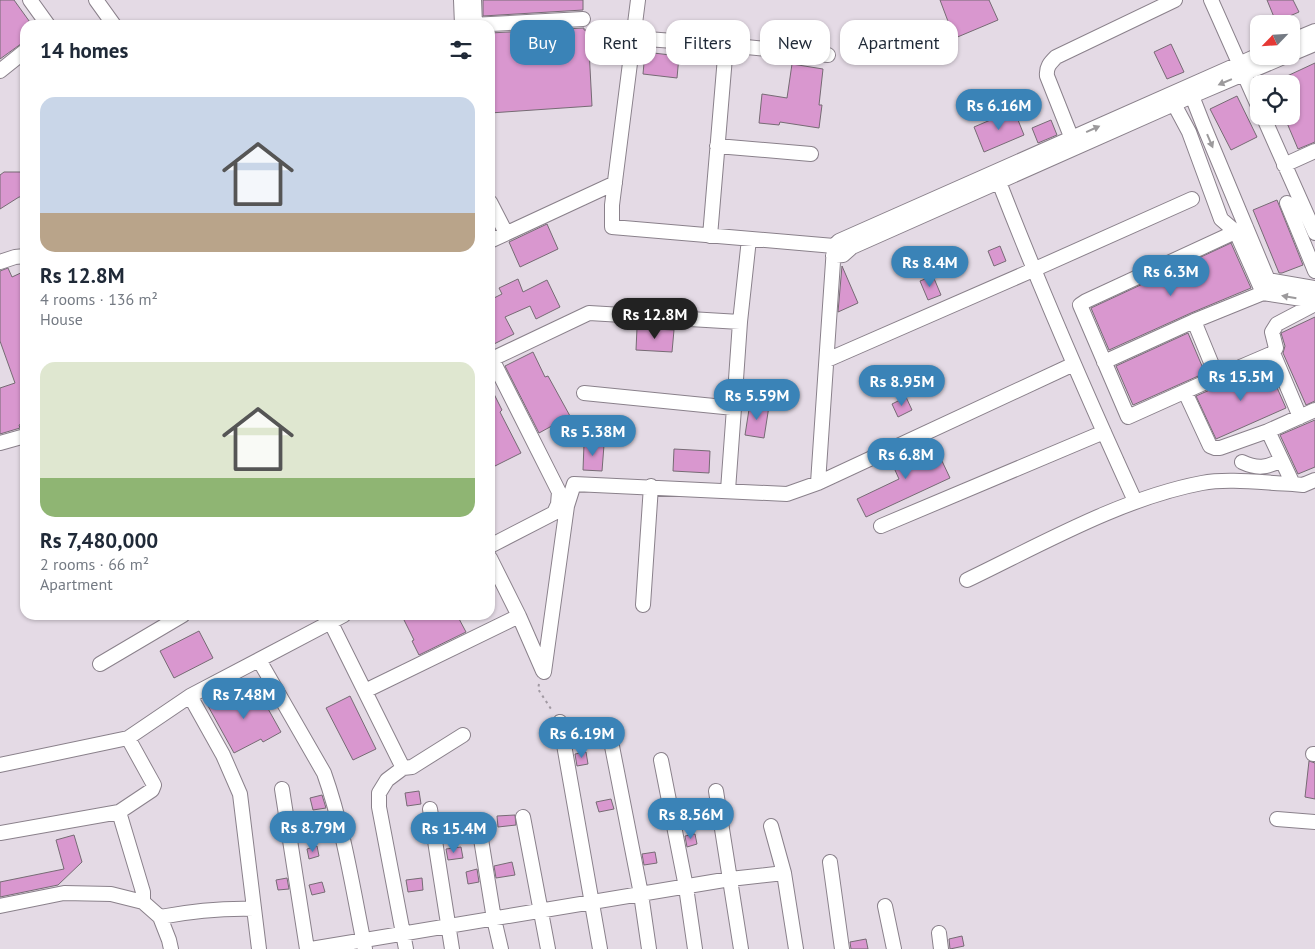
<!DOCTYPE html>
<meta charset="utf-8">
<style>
body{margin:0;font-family:"PT Sans",sans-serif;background:#f6f6f7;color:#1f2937;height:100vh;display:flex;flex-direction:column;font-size:19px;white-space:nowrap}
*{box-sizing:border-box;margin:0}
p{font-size:16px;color:#747a83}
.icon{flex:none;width:28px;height:28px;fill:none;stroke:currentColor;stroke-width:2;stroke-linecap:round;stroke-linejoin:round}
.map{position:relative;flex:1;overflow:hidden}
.panel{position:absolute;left:20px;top:20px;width:475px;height:600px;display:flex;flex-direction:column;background:#fff;border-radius:15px;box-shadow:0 1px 4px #0004}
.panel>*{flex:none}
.hud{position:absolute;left:510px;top:20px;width:475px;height:45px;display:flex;gap:10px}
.needle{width:32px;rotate:245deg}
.fabs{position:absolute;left:1250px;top:15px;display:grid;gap:10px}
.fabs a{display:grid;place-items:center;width:50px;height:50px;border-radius:10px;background:#fff;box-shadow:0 1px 4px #0004;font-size:25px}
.price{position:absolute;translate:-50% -42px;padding:0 11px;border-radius:18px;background:#3a83b7;color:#fff;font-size:16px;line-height:32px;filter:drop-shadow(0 1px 2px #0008)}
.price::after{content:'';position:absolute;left:50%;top:30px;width:15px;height:11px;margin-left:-8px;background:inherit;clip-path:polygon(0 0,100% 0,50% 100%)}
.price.selected{background:#222;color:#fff}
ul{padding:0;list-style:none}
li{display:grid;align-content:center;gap:10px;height:265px;padding:0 20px}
li span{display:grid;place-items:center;height:155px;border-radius:15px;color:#555}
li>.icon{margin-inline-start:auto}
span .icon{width:90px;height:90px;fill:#fffc;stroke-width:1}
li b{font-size:21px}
h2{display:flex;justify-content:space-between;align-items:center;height:60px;padding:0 20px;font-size:21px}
.pill{padding:0 18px;border-radius:15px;background:#fff;box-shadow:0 1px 4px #0004;font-size:18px;line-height:45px}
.pill.selected{background:#3a83b7;color:#fff}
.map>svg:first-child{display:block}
.building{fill:#d997cf;stroke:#766b74}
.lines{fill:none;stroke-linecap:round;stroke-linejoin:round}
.minor-casing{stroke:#8a818b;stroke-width:16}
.path{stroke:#a199a2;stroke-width:2;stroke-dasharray:2.5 4;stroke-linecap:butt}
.minor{stroke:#fff;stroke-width:14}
.oneway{fill:#9c9a9c}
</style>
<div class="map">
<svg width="1315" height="949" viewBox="0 0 1315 949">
<rect width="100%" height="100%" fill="#e4dae5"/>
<path class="building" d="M0 0H14L32 25H25V41L0 59Z
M483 0H583V10L483 16Z
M940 0H989L998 20 948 41 942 27 949 24Z
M1267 0H1293L1299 12 1276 22Z
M584 28V30H588L592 106 490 113V33Z
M1171 44 1184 72 1167 79 1154 52Z
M645 52 679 56 677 78 643 74Z
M1315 63V142L1298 149 1284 116H1291V84H1270Z
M792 64 823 69 819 105H822L819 128 780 122 779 125 759 123 762 94 787 98Z
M1237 96 1257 137 1231 150 1210 109Z
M1014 110 1024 135 984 152 974 127Z
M1051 120 1057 135 1038 143 1032 128Z
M4 172H25V197H19L0 209V175Z
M1277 200 1303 265 1282 273H1279L1253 210Z
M547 224 558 249 520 267 509 242Z
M1231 243 1251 288 1191 313 1109 350 1091 308Z
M1000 246 1006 261 994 266 988 251Z
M842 266 858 303 838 312Z
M8 268 12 277 25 271V422L19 425 20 428 0 434V388L15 383 0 341V271Z
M933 276 941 295 928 300 920 281Z
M518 279 523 292 547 280 560 307 536 319 530 306 505 317 514 334 490 346V300L502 294 499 288Z
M1315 317V401L1306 405 1283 353 1285 346 1281 333Z
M637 328 674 330 672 352 636 350Z
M1188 333 1205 373 1133 405 1116 366Z
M533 352 545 377 548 376 570 416 539 433 505 366Z
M1267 365 1286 408 1216 439 1196 396Z
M490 386 502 410 500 412 521 453 495 466 490 457Z
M906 397 912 410 898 417 892 404Z
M750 403 769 406 764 438 745 435Z
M1315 420V467L1298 474 1280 435Z
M924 443 935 464 942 461 950 478 866 517 857 499 899 479 890 459Z
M584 444 604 445 602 471 583 470Z
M674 449 710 451 709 473 673 471Z
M408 615H457L466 632 419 655 412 641 414 640 403 618Z
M199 631 213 658 174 678 160 651Z
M257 689 281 732 263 742 261 739 234 753 208 706 233 693 237 700Z
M350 696 376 749 353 760 326 708Z
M586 752 588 764 577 766 575 754Z
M1309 761 1315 763V799L1305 797Z
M419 791 421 804 407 806 405 793Z
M322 795 326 808 313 810 310 798Z
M611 799 614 809 599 812 596 802Z
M515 815 516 825 498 827 497 816Z
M695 834 697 844 687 847 685 836Z
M74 835 82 862 58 885 0 897V882L64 869 56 840Z
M317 846 319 856 309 859 307 849Z
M461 847 463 858 448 860 446 849Z
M655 852 657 863 644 865 642 854Z
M512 862 515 875 496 878 494 866Z
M477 869 479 882 468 884 466 872Z
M287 878 289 889 278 890 276 880Z
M422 878 423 890 408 892 406 880Z
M322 882 325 892 312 895 309 885Z
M962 936 964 946 950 949 949 939Z
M866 939 868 949H851L850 942Z"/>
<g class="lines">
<g class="minor-casing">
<path id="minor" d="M30 0 48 25
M96 0 114 25
M461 0 462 25
M474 0 475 25
M638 0 612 205V227L834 246 839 241 1259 55
M1211 0 1259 108
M471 25 583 19
M634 38 726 45 828 55
M1291 41 1315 31
M1291 54 1315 44
M0 71 25 51
M1192 96 1203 124 1268 280 1263 293
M1174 104 1189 132 1221 219 1236 232 1263 293
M1263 116 1315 233
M1072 139 1047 76C1046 67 1050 63 1056 57L1175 0
M717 146 811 154
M1284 165 1315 151
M999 182C1041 290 1087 396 1135 501
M490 202 506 233
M1287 203 1315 271
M710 236 726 45
M490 241 615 183
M833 256 843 255 852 247 1192 96 1286 56
M0 262 15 257 25 256
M1268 280 1315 288
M1315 301 1263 293 1194 321 1217 377 1273 353 1276 348 1272 332 1277 324 1315 304
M1273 353 1300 417
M490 355 559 492 558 504 554 513 490 546
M492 359 589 313 740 322
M827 360 1033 270 1192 199
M1104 362 1194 321
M1217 377 1128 417 1080 305 1086 301 1246 227
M1185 392 1210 446 1215 448H1220L1268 431 1315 410
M584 393 734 408 740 322 749 239
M1268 431 1293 484 1303 485 1315 480
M0 443 25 436
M1242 462C1257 469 1267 468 1281 460
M818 483 834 247
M728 490 734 408
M881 526 1104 432
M490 558 519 616 543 671
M967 580C1040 545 1122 498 1202 483 1228 478 1265 483 1293 484
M643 605 651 486
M327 615 403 768
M259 660 324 773C344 829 353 890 365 949
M100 664 183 615
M544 672 567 506 574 484 787 494 818 483 1074 364
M365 691 519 616
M190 696 223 755 240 794 259 949
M560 722 600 949
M609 731 641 894 649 949
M128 738 154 785 152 790 119 812 143 892V902
M1313 754H1315
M661 760 686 887 695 949
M0 765 128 738 190 696 344 615
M282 789 307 949
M716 791 741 949
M430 809 452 949
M523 817 548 949
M1277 819 1315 822
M771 826 784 873
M0 833 119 812
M480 833 494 919 501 949
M830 862 842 949
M0 906 64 893 111 894 143 902 160 917
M885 906 894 949
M939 933 941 949
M171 949 169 940 160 917C193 911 220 908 254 909
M311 949 730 879 784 873 796 949
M406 949 379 807V793L387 780 403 768 412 767 463 735"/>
</g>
<path class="path" d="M539 684 538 689 553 712"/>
<use href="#minor" class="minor"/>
</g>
<defs><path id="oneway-solid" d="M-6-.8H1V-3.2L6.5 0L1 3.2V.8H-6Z" transform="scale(1.25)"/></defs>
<g class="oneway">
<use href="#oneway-solid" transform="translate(1225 82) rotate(157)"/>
<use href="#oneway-solid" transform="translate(1093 129) rotate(-24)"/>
<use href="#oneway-solid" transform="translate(1210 141) rotate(67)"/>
<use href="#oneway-solid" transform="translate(1289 297) rotate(-170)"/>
</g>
</svg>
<div class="fabs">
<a><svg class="needle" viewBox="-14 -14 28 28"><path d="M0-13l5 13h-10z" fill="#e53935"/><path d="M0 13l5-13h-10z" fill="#747a83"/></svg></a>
<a><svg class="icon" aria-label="locate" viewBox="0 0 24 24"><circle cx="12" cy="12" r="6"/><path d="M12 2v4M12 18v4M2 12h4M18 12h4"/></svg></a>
</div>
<b class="price" style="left:999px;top:131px">Rs 6.16M</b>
<b class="price" style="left:930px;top:288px">Rs 8.4M</b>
<b class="price" style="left:1171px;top:297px">Rs 6.3M</b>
<b class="price selected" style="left:655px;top:340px">Rs 12.8M</b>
<b class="price" style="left:1241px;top:402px">Rs 15.5M</b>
<b class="price" style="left:902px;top:407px">Rs 8.95M</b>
<b class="price" style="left:757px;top:421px">Rs 5.59M</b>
<b class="price" style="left:593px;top:457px">Rs 5.38M</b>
<b class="price" style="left:906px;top:480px">Rs 6.8M</b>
<b class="price" style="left:244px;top:720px">Rs 7.48M</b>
<b class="price" style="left:582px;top:759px">Rs 6.19M</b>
<b class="price" style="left:691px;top:840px">Rs 8.56M</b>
<b class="price" style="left:313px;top:853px">Rs 8.79M</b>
<b class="price" style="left:454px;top:854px">Rs 15.4M</b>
<div class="hud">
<a class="pill selected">Buy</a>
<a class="pill">Rent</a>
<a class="pill">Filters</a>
<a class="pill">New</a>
<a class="pill">Apartment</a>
</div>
<section class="panel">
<h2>14 homes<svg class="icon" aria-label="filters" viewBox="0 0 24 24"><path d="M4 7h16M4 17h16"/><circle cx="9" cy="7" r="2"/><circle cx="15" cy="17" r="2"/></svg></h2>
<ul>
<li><span style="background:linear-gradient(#c9d6e8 75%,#b9a48a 0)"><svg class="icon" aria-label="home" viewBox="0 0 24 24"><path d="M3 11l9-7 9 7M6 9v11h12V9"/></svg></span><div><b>Rs 12.8M</b><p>4 rooms · 136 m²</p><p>House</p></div></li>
<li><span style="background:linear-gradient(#dfe7d0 75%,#8fb573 0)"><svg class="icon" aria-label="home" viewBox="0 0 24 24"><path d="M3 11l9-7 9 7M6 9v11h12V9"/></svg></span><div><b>Rs 7,480,000</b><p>2 rooms · 66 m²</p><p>Apartment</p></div></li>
</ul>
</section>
</div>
